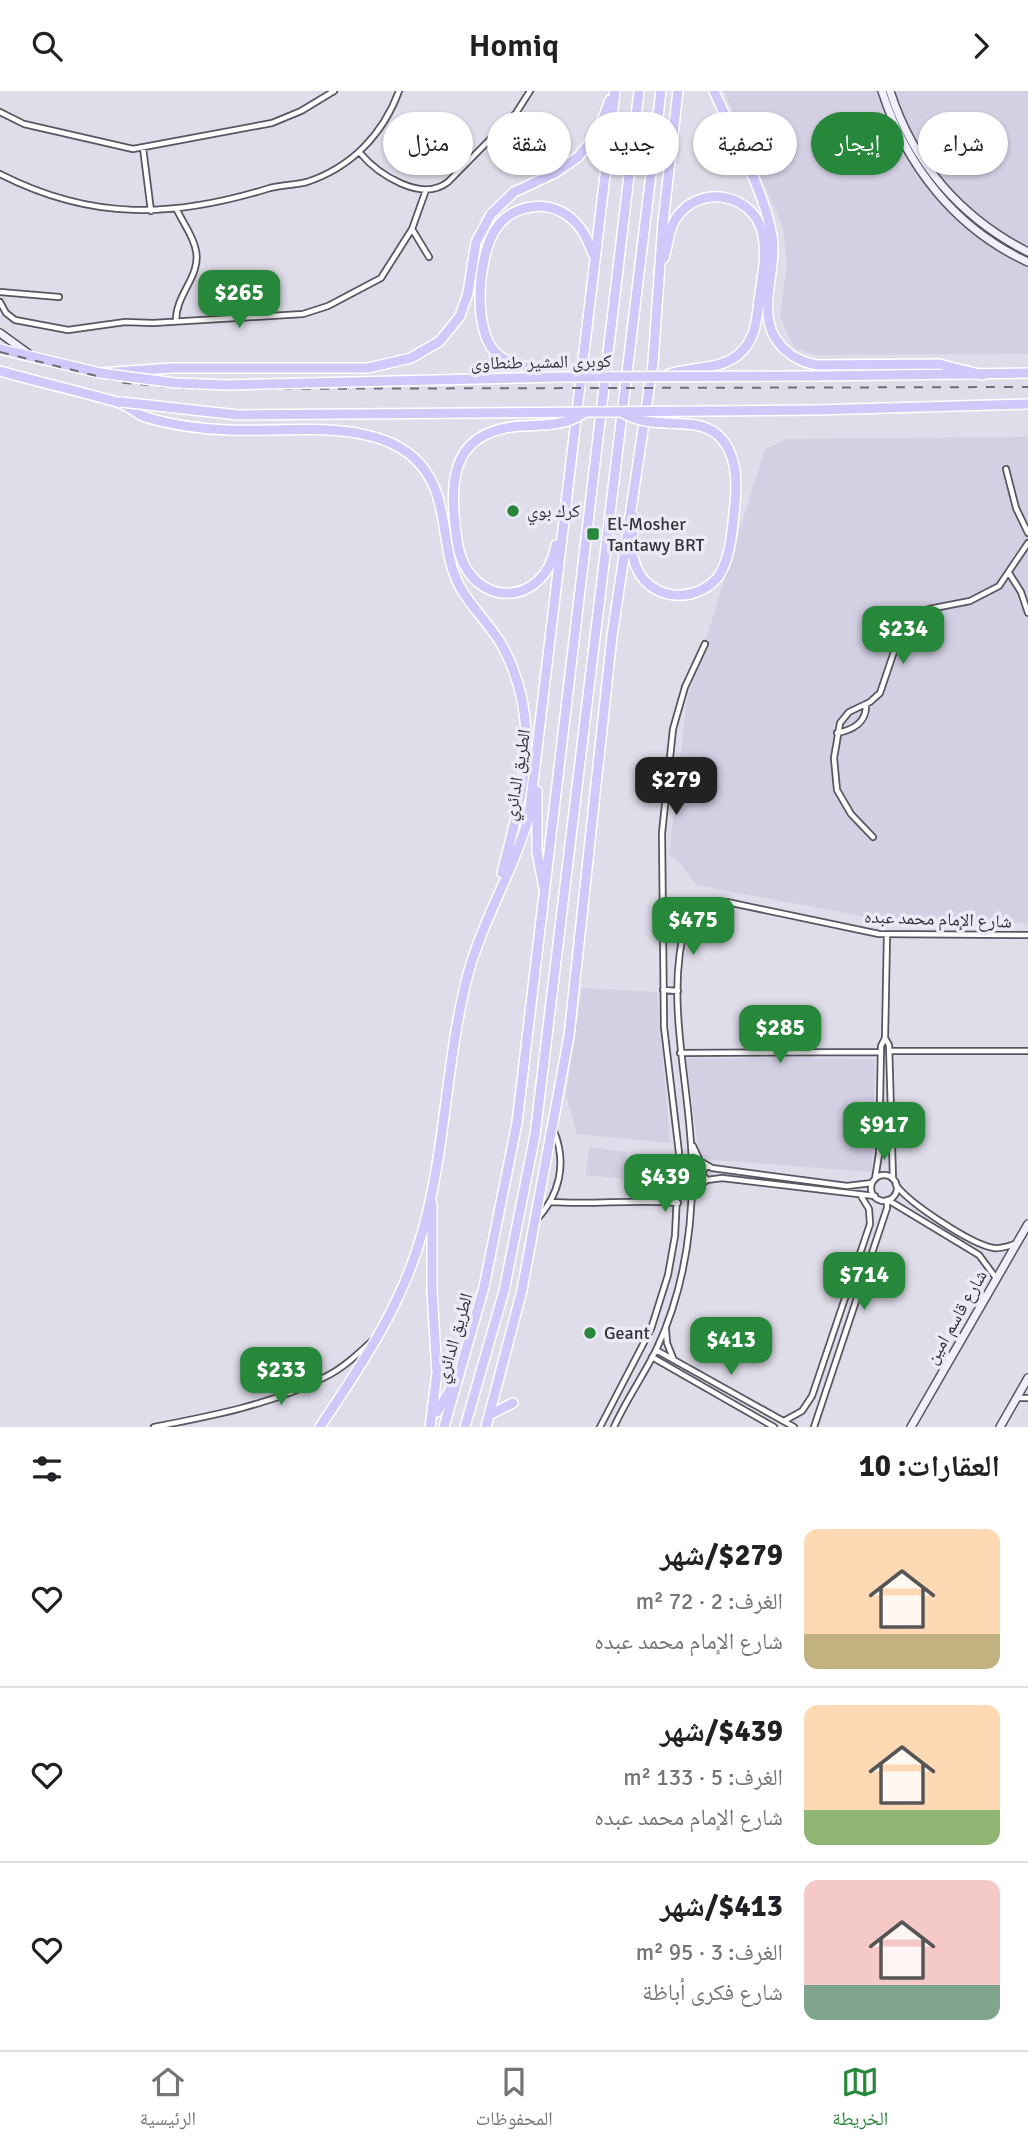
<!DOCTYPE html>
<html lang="ar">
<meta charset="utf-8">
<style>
body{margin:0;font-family:Signika,"Noto Naskh Arabic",sans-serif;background:#f2f2f2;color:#202124;direction:rtl;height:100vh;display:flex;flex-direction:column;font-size:26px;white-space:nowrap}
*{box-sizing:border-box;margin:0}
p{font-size:23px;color:#757577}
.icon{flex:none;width:38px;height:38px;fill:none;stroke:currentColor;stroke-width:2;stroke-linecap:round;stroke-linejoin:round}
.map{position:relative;height:1336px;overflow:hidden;direction:ltr}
.side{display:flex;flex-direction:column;background:#fff;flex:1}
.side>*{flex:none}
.top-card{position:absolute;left:21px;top:21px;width:987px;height:63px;direction:rtl;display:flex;gap:14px}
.price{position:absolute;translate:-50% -60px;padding:0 16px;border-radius:14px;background:#27873a;color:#fff;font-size:23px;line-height:46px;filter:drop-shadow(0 2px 4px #0008)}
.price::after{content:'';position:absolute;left:50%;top:42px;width:21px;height:16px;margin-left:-10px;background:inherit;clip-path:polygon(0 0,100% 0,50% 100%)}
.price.selected{background:#222;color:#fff}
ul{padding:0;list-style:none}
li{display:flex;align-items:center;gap:21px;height:175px;padding:0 28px}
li+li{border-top:2px solid #e0e0e0}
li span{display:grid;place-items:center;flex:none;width:196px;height:140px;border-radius:14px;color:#555}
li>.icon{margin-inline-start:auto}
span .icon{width:84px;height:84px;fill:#fffc;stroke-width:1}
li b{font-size:30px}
h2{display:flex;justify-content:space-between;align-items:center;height:84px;padding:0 28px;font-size:30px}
.chip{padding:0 24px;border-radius:32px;background:#fff;box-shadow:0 2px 5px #0004;font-size:24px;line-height:63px}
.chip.selected{background:#27873a;color:#fff}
header{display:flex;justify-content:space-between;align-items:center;height:91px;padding:0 28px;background:#fff;font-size:32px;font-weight:600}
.tab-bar{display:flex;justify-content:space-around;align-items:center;height:98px;border-top:2px solid #e0e0e0;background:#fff;font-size:19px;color:#757577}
.tab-bar a{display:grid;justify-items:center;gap:4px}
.tab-bar .selected{color:#27873a}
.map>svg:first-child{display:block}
.built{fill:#d3d0e4}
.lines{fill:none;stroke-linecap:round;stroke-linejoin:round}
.street-casing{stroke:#585661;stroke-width:8}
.secondary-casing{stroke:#585661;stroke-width:10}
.highway-casing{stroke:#fff;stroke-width:12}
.street{stroke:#fff;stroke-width:4.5}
.secondary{stroke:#f2eefd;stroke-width:7}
.highway{stroke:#d2c8f9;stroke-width:9}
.rail{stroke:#706f76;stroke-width:2;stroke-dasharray:9 9;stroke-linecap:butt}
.highway-bridge-casing{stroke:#fff;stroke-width:12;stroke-linecap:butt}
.highway-bridge{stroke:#d2c8f9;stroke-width:9}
.poi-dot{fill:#27873a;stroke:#eceaf7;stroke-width:2.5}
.labels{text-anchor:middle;stroke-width:7;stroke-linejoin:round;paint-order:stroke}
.street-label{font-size:18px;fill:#333337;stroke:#eceaf7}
.poi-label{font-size:18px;fill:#333337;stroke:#eceaf7;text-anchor:start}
</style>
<header><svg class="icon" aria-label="forward" viewBox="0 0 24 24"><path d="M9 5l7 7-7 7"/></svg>Homiq<svg class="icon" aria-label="search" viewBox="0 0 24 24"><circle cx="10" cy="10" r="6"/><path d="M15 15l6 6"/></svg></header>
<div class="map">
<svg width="1028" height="1336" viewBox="0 0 1028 1336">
<rect width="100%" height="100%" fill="#dfdde9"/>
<path class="built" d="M724 0H1028V263L815 264 794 257 780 226 787 173 783 137Z
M1028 346V832L883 829 696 794 679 771 669 764 687 609 765 358 788 348Z
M582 897 657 901 670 1052 577 1043 566 1004Z
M686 967 875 968 872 1081 700 1068Z
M589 1056 627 1061 623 1088 586 1084Z"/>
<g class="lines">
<g class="street-casing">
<path id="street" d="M0 21 24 33 133 58 272 32 301 20 334 0
M143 57 151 120
M360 62C378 83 421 112 448 91L516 22 530 0
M0 83C92 130 174 127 270 97 282 94 295 94 307 91 352 76 383 43 399 0
M412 138 429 166
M0 201 59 206
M0 211 6 222 15 229 68 239 125 231 153 232 303 223 328 215 381 187 412 138 426 99
M176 229C176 203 201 185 196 160 194 146 183 132 177 119
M1006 378 1016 417 1028 442
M1009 482 1021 501 1028 522
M837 642C853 639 867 631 866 613
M873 746 851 723 837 699 834 667 840 632 849 621 870 611 880 602 899 546 908 531 929 518 970 510 999 495 1028 452
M887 844 885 947 889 954 893 1088
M663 850C680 832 701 812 727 811L879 843 1028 844
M663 899 678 900
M889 960H1028
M680 962 881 961
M693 1055 700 1070 712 1077 847 1095 872 1092
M706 1075 702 1083 707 1089
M871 1097a13 13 0 1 1 26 0a13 13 0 1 1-26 0Z
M875 1088 879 1063 881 955 885 947
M896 1094C909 1112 972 1154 994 1157 1001 1158 1008 1155 1015 1153
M692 1100 707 1089 722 1087 875 1105
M888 1109 979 1164 996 1187
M551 1111C594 1114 635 1108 678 1112
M536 1129C560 1104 567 1072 554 1040
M666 1239 667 1252 673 1267
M656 1259 794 1336
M652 1266 774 1336
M1017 1307H1028
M784 1330 802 1320 812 1305 870 1133 869 1118 861 1105
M154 1336C211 1325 274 1313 325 1286 342 1278 358 1263 372 1250
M600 1336 651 1238 668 1184 675 1145 679 1062 664 936 662 742 673 638 685 596 705 553
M614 1336C626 1309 644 1284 657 1257 683 1201 693 1137 692 1076 691 993 663 910 687 827
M814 1336 887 1117V1109"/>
</g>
<g class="secondary-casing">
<path id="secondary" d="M882 0C906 75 956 138 1028 171
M890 0C913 72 961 127 1028 161
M0 242 29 263
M911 1336 1028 1133
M1000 1336 1028 1287"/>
</g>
<g class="highway-casing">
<path id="highway" d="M714 0C731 39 766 104 772 145 777 176 760 211 772 241 781 260 798 271 818 274L939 273 983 284
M664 167C669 151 668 135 680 122 704 94 752 104 762 140 768 162 762 187 759 209 757 230 755 249 739 263 720 280 690 275 667 284
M0 258 100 282 171 277H368L411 267 440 250 460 225 468 202 476 151 491 123 514 101 555 82 578 66 598 41 610 9
M0 280C39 291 78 300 117 311 127 313 135 322 145 326 171 334 201 338 228 339 286 342 378 325 420 373 451 408 439 457 460 496 472 518 491 534 503 556 544 634 522 703 502 782
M817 285 1028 282
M561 286C540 274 514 279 496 262 472 239 478 166 495 139 512 112 552 107 574 130 585 140 589 154 595 167
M816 319 1028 313
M633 424C634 440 629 457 635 473 648 510 694 514 718 486
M458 456C472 519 545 517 556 454
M537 700V761L544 797
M437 1321 456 1288
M489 1324 513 1312
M320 1336C362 1273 403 1213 423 1139 446 1056 446 967 468 883 483 828 514 779 529 725L615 0
M430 1336 437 1282 432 1200V1113
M444 1336 484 1196 517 1032 639 0
M465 1336 504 1200 535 1044 661 0
M486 1336 522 1199 569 945 612 545 653 272 663 131 678 0"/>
</g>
<use href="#street" class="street"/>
<use href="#secondary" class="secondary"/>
<use href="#highway" class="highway"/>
<path class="rail" d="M0 261 125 292 191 298 1028 296"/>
<g class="highway-bridge-casing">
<path id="highway-bridge" d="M100 282 175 292 226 294 561 286 817 285
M121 311 238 324 816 319
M623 322C644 334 664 331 687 333 732 335 739 376 735 413 732 437 732 465 718 486
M458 456C449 396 446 340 521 335 544 334 565 335 584 322"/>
</g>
<use href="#highway-bridge" class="highway-bridge"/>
</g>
<g class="poi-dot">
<circle cx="513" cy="420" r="7"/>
<rect x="586" y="436" width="14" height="14" rx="3.5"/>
<circle cx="590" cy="1242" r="7"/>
</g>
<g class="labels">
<g class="street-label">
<text transform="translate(541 271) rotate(-1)" y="6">كوبرى المشير طنطاوى</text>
<text transform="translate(517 684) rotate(-81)" y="6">الطريق الدائري</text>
<text transform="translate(938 828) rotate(2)" y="6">شارع الإمام محمد عبده</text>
<text transform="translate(956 1226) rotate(-60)" y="6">شارع قاسم امين</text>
<text transform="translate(454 1247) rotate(-74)" y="6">الطريق الدائري</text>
</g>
<g class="poi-label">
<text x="527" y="426">كرك بوي</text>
<text x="607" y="439">El-Mosher<tspan x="607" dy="21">Tantawy BRT</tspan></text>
<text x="604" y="1248">Geant</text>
</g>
</g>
</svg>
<b class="price" style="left:239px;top:239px">$265</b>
<b class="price" style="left:903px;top:575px">$234</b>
<b class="price selected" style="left:676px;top:726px">$279</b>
<b class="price" style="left:693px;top:866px">$475</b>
<b class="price" style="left:780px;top:974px">$285</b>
<b class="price" style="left:884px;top:1071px">$917</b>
<b class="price" style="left:665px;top:1123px">$439</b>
<b class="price" style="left:864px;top:1221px">$714</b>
<b class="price" style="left:731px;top:1286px">$413</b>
<b class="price" style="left:281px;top:1316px">$233</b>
<div class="top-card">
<a class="chip">شراء</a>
<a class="chip selected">إيجار</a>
<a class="chip">تصفية</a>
<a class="chip">جديد</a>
<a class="chip">شقة</a>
<a class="chip">منزل</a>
</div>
</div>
<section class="side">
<h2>العقارات: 10<svg class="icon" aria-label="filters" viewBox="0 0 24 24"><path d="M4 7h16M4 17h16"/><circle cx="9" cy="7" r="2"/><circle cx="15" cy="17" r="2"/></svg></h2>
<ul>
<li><span style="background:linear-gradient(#ffd9b3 75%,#c2b280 0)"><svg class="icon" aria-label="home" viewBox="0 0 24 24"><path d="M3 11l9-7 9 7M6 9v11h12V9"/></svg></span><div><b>$279/شهر</b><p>الغرف: 2 · 72 m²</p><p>شارع الإمام محمد عبده</p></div><svg class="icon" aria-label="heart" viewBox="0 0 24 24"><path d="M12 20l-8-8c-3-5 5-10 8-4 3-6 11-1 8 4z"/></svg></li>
<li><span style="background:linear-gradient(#ffd9b3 75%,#8fb573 0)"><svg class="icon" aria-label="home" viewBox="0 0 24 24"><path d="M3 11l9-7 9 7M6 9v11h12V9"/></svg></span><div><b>$439/شهر</b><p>الغرف: 5 · 133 m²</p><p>شارع الإمام محمد عبده</p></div><svg class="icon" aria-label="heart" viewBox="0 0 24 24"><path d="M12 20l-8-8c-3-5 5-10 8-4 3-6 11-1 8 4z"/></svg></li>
<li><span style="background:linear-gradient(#f6c9c9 75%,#7fa58c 0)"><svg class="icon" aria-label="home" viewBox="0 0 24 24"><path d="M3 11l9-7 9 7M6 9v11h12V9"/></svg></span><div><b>$413/شهر</b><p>الغرف: 3 · 95 m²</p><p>شارع فكرى أباظة</p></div><svg class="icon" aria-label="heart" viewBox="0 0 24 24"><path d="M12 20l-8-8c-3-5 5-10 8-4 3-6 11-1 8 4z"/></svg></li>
</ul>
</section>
<nav class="tab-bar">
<a class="selected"><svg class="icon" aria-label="map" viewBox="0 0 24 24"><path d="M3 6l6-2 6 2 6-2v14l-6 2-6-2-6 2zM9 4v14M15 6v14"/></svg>الخريطة</a>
<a><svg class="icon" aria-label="saved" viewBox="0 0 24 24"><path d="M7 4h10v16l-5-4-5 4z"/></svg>المحفوظات</a>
<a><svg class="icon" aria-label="home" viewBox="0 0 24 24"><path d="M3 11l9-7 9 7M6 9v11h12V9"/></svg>الرئيسية</a>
</nav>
